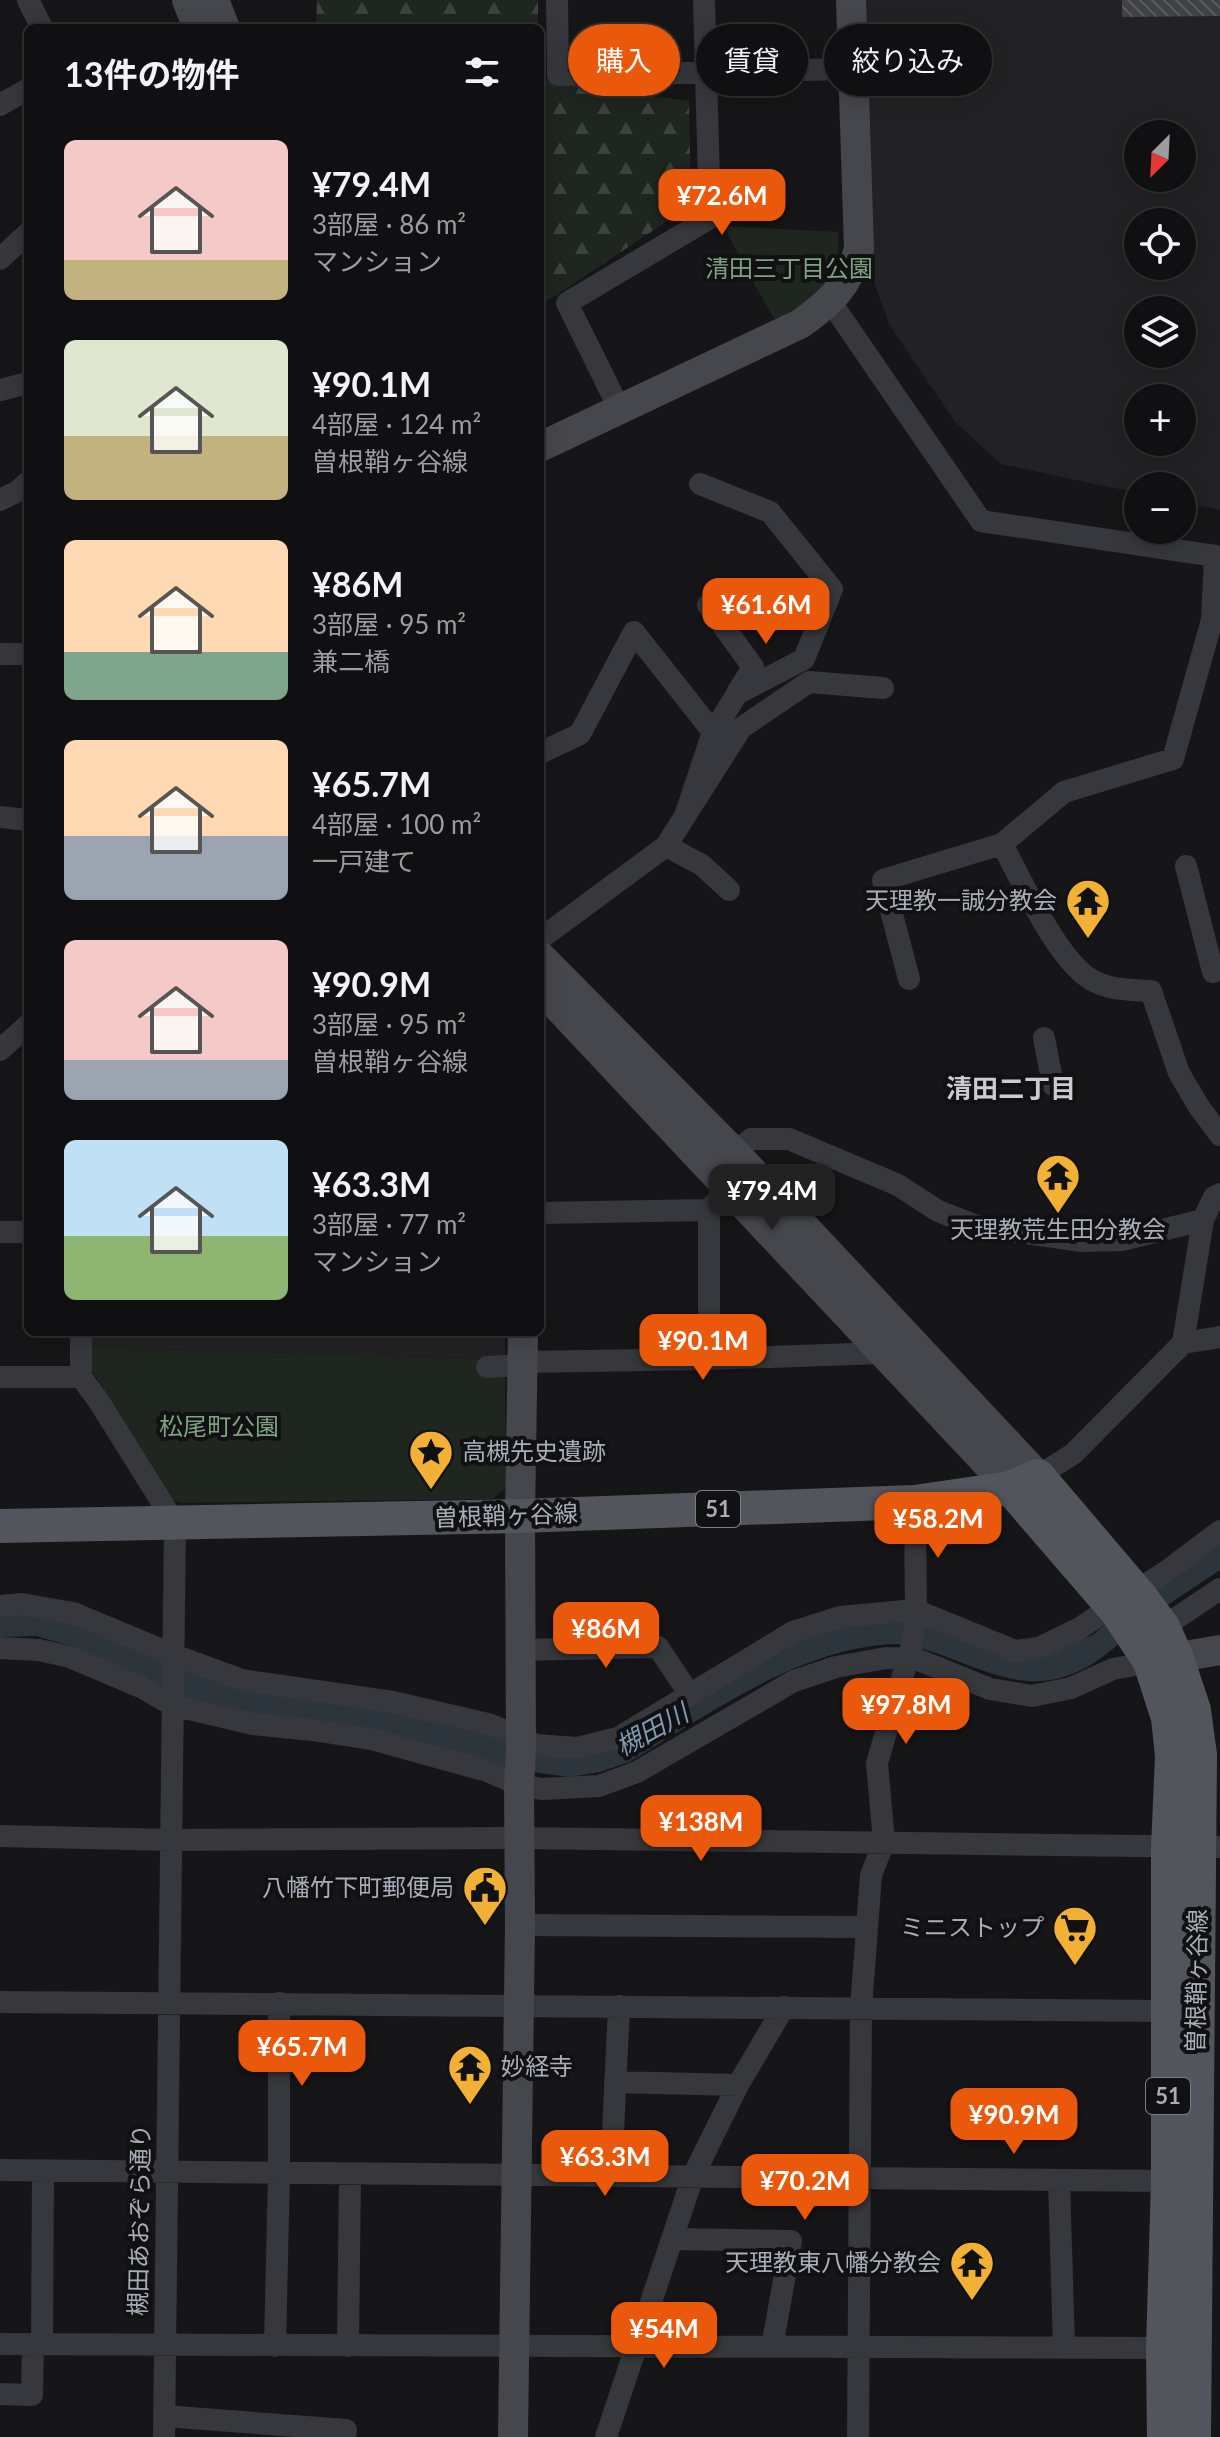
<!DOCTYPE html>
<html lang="ja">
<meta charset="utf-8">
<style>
body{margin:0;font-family:Lato,"Noto Sans JP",sans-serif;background:#19191b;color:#f1f3f6;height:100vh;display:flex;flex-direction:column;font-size:30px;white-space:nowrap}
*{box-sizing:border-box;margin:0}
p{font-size:26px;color:#9c9d9f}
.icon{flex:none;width:44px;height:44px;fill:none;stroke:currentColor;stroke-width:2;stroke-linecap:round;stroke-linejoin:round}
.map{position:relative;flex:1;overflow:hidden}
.side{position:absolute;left:24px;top:24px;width:520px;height:1312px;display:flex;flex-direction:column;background:#101012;border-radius:12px;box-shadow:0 4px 20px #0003,0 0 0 2px #303032}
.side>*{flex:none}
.banner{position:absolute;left:568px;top:24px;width:532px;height:72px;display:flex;gap:16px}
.needle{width:52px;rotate:204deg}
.tools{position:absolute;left:1124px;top:120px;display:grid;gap:16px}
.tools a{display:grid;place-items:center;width:72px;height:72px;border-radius:50%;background:#101012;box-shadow:0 4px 20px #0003,0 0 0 2px #303032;font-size:40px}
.price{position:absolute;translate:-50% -68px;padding:0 18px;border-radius:16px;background:#ea580c;color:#fff;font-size:26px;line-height:52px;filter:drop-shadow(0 2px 4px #0008)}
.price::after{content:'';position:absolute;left:50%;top:48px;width:24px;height:18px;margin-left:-12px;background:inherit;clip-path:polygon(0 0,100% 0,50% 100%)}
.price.current{background:#222;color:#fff}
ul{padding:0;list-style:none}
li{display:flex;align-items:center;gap:24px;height:200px;padding:0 40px}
li span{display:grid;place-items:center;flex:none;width:224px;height:160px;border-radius:12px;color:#555}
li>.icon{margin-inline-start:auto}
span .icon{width:96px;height:96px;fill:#fffc;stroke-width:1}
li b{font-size:34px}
h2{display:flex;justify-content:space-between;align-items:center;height:96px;padding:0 40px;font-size:34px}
.chip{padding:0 28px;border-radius:36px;background:#101012;box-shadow:0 4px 20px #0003,0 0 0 2px #303032;font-size:28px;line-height:72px}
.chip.current{background:#ea580c;color:#fff}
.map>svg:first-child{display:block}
.built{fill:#222225;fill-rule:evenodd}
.forest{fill:url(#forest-firs)}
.green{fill:#1e261f}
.water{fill:#2c353c}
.building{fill:url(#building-back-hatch)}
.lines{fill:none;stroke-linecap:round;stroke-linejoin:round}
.street{stroke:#37383d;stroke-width:22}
.secondary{stroke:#45474d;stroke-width:30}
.primary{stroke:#53555c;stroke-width:34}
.labels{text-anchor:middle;stroke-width:8;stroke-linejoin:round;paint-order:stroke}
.shield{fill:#111113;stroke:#7b7e86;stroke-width:2}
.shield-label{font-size:22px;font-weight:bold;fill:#a8adb8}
.park-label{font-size:24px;fill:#7fa381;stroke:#111113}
.poi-label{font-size:24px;fill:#a8adb8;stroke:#111113;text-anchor:end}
.street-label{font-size:24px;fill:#a8adb8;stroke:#111113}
.neighbourhood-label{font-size:26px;font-weight:bold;fill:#c9ccd4;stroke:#111113}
.water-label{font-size:26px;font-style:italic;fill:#7f9bb3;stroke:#111113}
</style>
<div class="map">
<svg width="1220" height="2437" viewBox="0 0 1220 2437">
<defs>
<pattern id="forest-firs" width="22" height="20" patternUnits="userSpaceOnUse" patternTransform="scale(2)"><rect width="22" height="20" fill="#1e261f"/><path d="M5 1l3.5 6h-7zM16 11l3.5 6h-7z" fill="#3c433d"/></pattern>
<pattern id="building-back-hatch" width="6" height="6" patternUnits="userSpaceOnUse" patternTransform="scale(2)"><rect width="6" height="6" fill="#404145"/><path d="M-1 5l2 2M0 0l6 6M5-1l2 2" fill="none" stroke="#595a5e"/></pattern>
</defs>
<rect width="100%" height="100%" fill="#161618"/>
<path class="built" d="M860 0H1220V510L1182 502V486H1138V493L1001 464 956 423 890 326 871 274ZM1138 134H1182V178H1138ZM1138 222H1182V266H1138ZM1138 310H1182V354H1138ZM1138 398H1182V442H1138Z
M92 1332H505V1359L91 1347Z"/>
<path class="forest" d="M317 0H538V28H316Z
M540 80 689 101 691 205 552 298 540 303Z"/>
<path class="green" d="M724 226 838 232C840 286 818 297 775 320L747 272Z
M91 1347 505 1359 506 1488 492 1499 182 1503 174 1500 91 1369Z"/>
<path class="water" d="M1220 1542V1570C1195 1587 1169 1603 1145 1621 1122 1640 1101 1663 1072 1674 1024 1693 983 1670 939 1654 926 1650 911 1644 898 1644 801 1646 710 1714 629 1762L600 1772 569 1777 503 1768 190 1702 71 1646 36 1636 0 1637V1614L54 1616 140 1647 570 1755 775 1649 820 1630 898 1619 1047 1651 1093 1635 1111 1619Z"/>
<path class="building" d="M1122 0H1220V16L1122 17Z"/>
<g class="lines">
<path class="street" d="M28 0 42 28
M557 0 558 75 853 69
M0 105 28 89
M0 259 28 233
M830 301 981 521 1215 556 1212 620 1173 759 1064 792 1002 844 883 880 909 979
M0 390 28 383
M619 408 567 303 710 218 704 0
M0 500 18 491 28 482
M708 605 753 667 737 693
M0 654H28
M540 753 580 734 634 632 713 732
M685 816 713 732 737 694 804 659 832 589 770 512 700 484
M0 817 28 820
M1002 844C1021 879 1060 967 1096 982 1111 990 1134 990 1151 991L1179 1073 1199 1107 1220 1135
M666 846 702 865 729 890
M1186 866 1213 972
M540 939 666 846 741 728 809 682 883 688
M1044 1038 1053 1085
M0 1050 28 1025
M735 1153 751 1139H789L898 1185 938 1211 977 1226 1082 1241 1122 1240 1203 1220
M709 1210V1359
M540 1213 709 1210 729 1187
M0 1232H28
M81 1332V1377L98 1400 175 1523 164 2437
M1183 1343 1203 1220 1214 1197 1220 1194
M523 1362 709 1359 882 1353
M487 1367 505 1366
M0 1377H81
M1038 1476 1073 1454 1183 1343 1220 1337
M1136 1591 1167 1571 1220 1531
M0 1606 22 1604 73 1613 174 1655 242 1680 393 1702 488 1724 521 1737 535 1745 577 1748 618 1738 793 1632 840 1617 915 1610 1015 1651 1039 1648 1080 1628 1113 1606
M1163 1627 1220 1589
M0 1648 39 1650 70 1657 141 1687 172 1705 253 1724 312 1730 371 1739 487 1771 519 1785 542 1789 599 1786 637 1772 794 1681 836 1667 886 1658 916 1659 990 1689 1032 1696 1071 1688 1113 1669 1150 1662
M520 1650 658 1647 690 1695
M0 1836 170 1840 519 1838 1220 1847
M520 1925 866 1927
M0 2002 1168 2011
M615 2082 738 2085
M0 2170 1168 2181
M611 2175 619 2006
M1059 2180 1064 2348
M672 2239 791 2241 772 2347
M0 2344 1163 2348
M42 2344 43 2171
M275 2346 279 2173V2003
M348 2346 350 2174
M0 2394 32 2395 33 2344
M164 2416 346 2430 345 2437
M606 2437 693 2176 738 2085 784 2007
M858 2437 861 2008 871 1875 884 1842 877 1763 911 1648 916 1618 915 1502"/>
<path class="secondary" d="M187 0 198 28
M214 0 225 28
M540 447 800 324C831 302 848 286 859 249L851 0
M540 956 735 1153 1038 1476
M540 988 1010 1488
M1156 1661 1220 1650
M513 2437 520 1925 519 1785 521 1748 520 1516 523 1332"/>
<path class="primary" d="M1010 1488 1117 1612 1150 1662 1168 1718 1172 1756 1168 1848V2181L1163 2348 1164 2437
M0 1526 520 1516 915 1502 1010 1488 1038 1476 1140 1596 1163 1627 1176 1656 1194 1710 1200 1755 1194 2437"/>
</g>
<defs>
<g id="temple-pin" transform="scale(2.3)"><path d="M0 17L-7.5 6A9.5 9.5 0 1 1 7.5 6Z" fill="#f2b134" stroke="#111113"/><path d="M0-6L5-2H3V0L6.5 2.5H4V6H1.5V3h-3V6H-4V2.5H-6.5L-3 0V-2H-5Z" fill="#111"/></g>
<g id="sight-pin" transform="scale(2.3)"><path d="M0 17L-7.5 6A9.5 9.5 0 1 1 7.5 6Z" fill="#f2b134" stroke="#111113"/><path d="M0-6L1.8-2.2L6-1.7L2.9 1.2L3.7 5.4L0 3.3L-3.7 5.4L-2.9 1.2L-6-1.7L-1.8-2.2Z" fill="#111"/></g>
<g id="civic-pin" transform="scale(2.3)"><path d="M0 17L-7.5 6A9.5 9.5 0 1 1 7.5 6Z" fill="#f2b134" stroke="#111113"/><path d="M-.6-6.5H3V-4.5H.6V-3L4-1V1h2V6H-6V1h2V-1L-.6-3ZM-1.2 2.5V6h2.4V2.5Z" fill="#111"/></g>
<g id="supermarket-pin" transform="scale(2.3)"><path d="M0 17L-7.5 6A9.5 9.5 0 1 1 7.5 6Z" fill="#f2b134" stroke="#111113"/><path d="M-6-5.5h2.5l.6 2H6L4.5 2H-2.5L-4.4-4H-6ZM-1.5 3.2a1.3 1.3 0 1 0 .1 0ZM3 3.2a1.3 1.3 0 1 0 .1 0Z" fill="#111"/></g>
</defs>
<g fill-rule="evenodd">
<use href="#temple-pin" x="1088" y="901"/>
<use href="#temple-pin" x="1058" y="1176"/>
<use href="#sight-pin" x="431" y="1452"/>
<use href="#civic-pin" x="485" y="1888"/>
<use href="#supermarket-pin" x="1075" y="1928"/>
<use href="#temple-pin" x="470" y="2067"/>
<use href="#temple-pin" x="972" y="2263"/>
</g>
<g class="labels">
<g class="shield">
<rect x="696" y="1491" width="44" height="36" rx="6"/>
<rect x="1146" y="2078" width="44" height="36" rx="6"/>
</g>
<g class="shield-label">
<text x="718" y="1517">51</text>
<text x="1168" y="2104">51</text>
</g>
<g class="park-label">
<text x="789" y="277">清田三丁目公園</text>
<text x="219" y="1435">松尾町公園</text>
</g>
<g class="poi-label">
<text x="1057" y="909">天理教一誠分教会</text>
<text x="1058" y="1238" text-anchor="middle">天理教荒生田分教会</text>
<text x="462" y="1460" text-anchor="start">高槻先史遺跡</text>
<text x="454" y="1896">八幡竹下町郵便局</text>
<text x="1044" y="1936">ミニストップ</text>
<text x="501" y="2075" text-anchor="start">妙経寺</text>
<text x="941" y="2271">天理教東八幡分教会</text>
</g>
<g class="street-label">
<text transform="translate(506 1516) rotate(-2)" y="8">曽根鞘ヶ谷線</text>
<text transform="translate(1197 1981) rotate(-89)" y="8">曽根鞘ヶ谷線</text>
<text transform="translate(140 2220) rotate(-89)" y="8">槻田あおぞら通り</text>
</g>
<g class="neighbourhood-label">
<text x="1011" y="1098">清田二丁目</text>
</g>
<g class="water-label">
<text transform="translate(652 1730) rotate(-29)" y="9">槻田川</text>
</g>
</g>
</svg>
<div class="tools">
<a><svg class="needle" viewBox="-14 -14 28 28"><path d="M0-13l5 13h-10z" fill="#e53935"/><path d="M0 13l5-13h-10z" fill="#9c9d9f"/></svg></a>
<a><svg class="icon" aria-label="locate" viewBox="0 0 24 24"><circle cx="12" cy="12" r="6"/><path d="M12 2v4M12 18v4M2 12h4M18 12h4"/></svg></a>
<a><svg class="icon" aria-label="layers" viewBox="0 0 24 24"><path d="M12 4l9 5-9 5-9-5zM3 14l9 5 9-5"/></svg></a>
<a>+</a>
<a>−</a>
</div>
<b class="price" style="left:722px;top:237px">¥72.6M</b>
<b class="price" style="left:766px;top:646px">¥61.6M</b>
<b class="price current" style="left:772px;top:1232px">¥79.4M</b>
<b class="price" style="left:703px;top:1382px">¥90.1M</b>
<b class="price" style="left:938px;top:1560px">¥58.2M</b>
<b class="price" style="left:606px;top:1670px">¥86M</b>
<b class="price" style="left:906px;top:1746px">¥97.8M</b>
<b class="price" style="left:701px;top:1863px">¥138M</b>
<b class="price" style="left:302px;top:2088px">¥65.7M</b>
<b class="price" style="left:1014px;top:2156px">¥90.9M</b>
<b class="price" style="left:605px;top:2198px">¥63.3M</b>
<b class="price" style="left:805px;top:2222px">¥70.2M</b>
<b class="price" style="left:664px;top:2370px">¥54M</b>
<div class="banner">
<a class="chip current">購入</a>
<a class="chip">賃貸</a>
<a class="chip">絞り込み</a>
</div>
<section class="side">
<h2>13件の物件<svg class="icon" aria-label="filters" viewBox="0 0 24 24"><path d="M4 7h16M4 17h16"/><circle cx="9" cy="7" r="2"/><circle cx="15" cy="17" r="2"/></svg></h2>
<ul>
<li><span style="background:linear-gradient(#f6c9c9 75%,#c2b280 0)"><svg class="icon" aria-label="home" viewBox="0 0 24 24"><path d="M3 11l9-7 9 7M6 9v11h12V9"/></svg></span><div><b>¥79.4M</b><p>3部屋 · 86 m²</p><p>マンション</p></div></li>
<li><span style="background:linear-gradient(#dfe7d0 60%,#c2b280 0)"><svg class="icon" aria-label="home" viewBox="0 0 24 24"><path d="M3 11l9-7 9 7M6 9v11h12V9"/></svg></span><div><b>¥90.1M</b><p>4部屋 · 124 m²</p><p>曽根鞘ヶ谷線</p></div></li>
<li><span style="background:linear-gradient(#ffd9b3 70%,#7fa58c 0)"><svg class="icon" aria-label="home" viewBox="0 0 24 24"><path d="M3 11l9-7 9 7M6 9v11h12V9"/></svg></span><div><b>¥86M</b><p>3部屋 · 95 m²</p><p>兼二橋</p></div></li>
<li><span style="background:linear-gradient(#ffd9b3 60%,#9aa5b1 0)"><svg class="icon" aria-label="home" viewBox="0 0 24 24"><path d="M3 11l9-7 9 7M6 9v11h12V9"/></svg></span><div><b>¥65.7M</b><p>4部屋 · 100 m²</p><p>一戸建て</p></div></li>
<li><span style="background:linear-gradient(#f6c9c9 75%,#9aa5b1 0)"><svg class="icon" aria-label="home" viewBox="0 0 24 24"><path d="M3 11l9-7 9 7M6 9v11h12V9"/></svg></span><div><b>¥90.9M</b><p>3部屋 · 95 m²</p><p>曽根鞘ヶ谷線</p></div></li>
<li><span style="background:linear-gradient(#bfe0f5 60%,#8fb573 0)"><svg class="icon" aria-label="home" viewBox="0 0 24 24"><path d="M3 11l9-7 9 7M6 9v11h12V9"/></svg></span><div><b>¥63.3M</b><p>3部屋 · 77 m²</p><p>マンション</p></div></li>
</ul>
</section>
</div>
